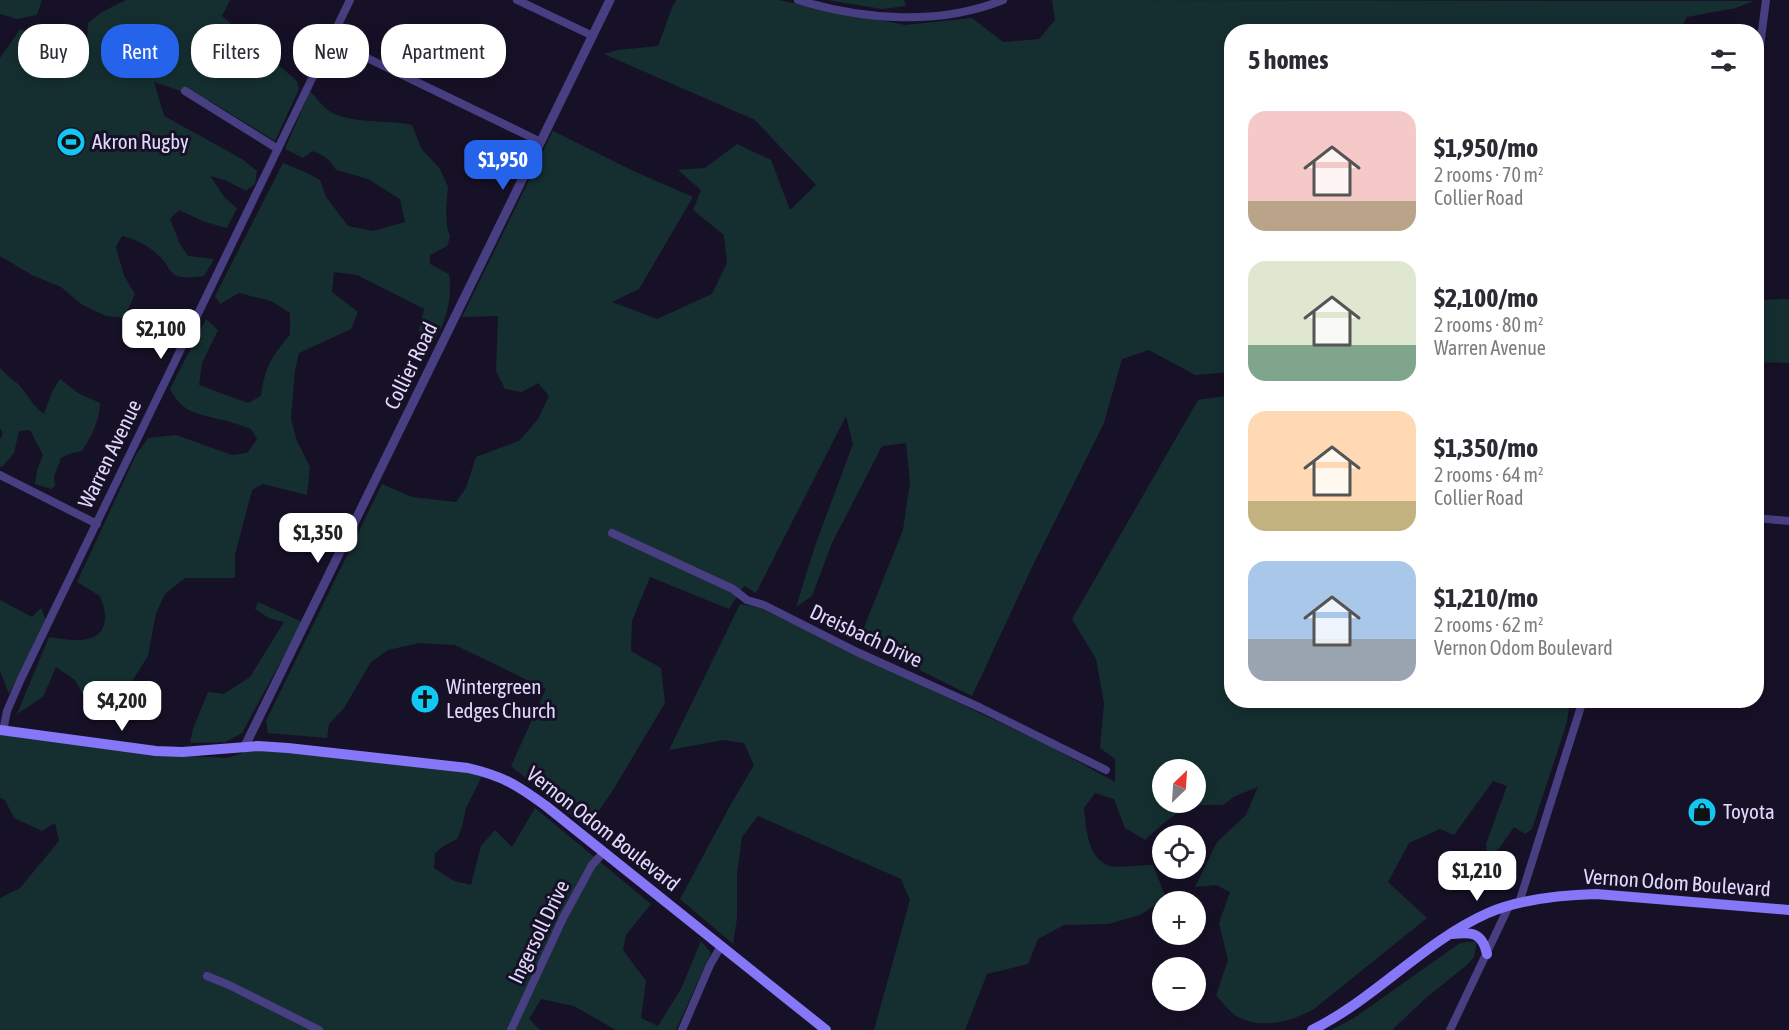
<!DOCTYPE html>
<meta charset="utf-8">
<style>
body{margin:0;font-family:"Asap Condensed",sans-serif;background:#f7f7f7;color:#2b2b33;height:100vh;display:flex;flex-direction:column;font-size:22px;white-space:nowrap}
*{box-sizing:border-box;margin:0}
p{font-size:20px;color:#7c7c81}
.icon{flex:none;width:33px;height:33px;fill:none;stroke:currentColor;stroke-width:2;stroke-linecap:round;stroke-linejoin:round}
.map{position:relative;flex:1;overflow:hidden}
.drawer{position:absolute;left:1224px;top:24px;width:540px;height:684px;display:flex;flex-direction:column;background:#fff;border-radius:24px;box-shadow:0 3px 15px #0003}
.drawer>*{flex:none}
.top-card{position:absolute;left:18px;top:24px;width:570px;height:54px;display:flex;gap:12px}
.needle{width:39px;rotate:25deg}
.tools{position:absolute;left:1152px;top:759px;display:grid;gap:12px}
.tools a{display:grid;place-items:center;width:54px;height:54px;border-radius:50%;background:#fff;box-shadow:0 3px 15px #0003;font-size:30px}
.price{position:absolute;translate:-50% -51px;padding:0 14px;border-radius:12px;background:#fff;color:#222;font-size:20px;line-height:39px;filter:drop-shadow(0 2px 3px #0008)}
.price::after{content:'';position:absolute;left:50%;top:36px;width:18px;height:14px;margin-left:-9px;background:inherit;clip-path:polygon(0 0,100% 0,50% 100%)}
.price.active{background:#2563eb;color:#fff}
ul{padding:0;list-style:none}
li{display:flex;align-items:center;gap:18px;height:150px;padding:0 24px}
li span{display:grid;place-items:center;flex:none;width:168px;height:120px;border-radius:18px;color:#555}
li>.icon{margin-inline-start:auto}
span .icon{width:72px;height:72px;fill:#fffc;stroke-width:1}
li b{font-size:26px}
h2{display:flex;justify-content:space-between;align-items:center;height:72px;padding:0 24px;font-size:26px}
.pill{padding:0 21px;border-radius:24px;background:#fff;box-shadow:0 3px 15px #0003;font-size:21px;line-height:54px}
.pill.active{background:#2563eb;color:#fff}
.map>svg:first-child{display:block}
.green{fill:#152f31;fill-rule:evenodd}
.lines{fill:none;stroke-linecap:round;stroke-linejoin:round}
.minor{stroke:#483f83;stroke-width:8}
.tertiary{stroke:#483f83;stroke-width:9}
.secondary{stroke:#8577f7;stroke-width:10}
.labels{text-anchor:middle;stroke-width:6;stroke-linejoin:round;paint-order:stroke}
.poi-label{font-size:21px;fill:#e1dafd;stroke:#171127;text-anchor:start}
.street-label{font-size:21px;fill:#e1dafd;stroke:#171127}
</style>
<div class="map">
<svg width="1789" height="1030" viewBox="0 0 1789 1030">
<rect width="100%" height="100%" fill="#171127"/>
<path class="green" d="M0 0H42L37 15 17 19 0 14Z
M126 0H230L222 16 297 81 299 89 275 141 210 101 154 82 164 116 242 159 257 171 255 184 246 191 225 180 210 176 225 198 237 208 227 228 205 222 179 210 170 219 180 244 188 256 214 259 204 276C195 277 184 279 175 275 170 272 167 264 163 260 153 248 137 239 122 236L116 247 124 276 135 294 124 318 106 316 81 304 61 287 32 275 0 256V58L20 29 60 48 86 56 88 23 102 12Z
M677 0H778L905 25 972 18 1003 42 1039 39 1055 20 1052 0 1753 1 1736 8 1687 17 1680 31 1232 32 1231 372 1195 375 1149 350 1122 359 1104 423 1033 565 972 696 859 640 903 530 910 483 906 443 882 446 832 543 812 596 796 607 815 546 853 444 846 416 756 593 744 586 729 609 650 577 632 621 631 651 661 668 665 703 613 790 598 812 585 826 511 766 546 689 455 645 419 643 388 650 371 662 344 708 329 724 327 738 268 733 266 721 382 484 412 497 456 502 466 488 476 457 519 441 538 419 549 396 538 383 522 392 505 389 496 371 498 316 462 317 553 131 631 170 693 197 639 289 612 302 657 319 712 294 727 263 724 235 693 210 701 190 678 170 705 168 737 144 771 160 790 210 816 185 755 120 604 54 618 50 658 46 673 5Z
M827 0H904L906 6 882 9Z
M310 91C316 97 322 106 329 111 353 125 385 119 412 125L421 148 440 169 448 187 446 209 447 226 450 237 447 246 430 255V264L449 274C453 295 446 326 432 342L426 341 419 330 424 309 357 275 334 272 332 292 358 312 351 329 299 353 295 370 291 419 297 441 310 467 307 495 263 484 252 490 235 555V578H185L165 594 156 613 148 656 120 700 107 710 85 699 75 680 56 667 43 697 17 714 49 637C70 640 106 648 105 615 105 609 102 602 100 596L77 582 136 455 148 438 176 435 232 455 247 453 257 439 251 429C240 425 229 421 218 419 195 413 182 412 170 389L206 319 218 330 202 363 199 385 248 403 261 396C265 367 271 357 290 335V313L271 301 239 293 220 304 215 296 283 163 307 173 320 180 326 197 348 226 373 231 405 222 400 199 368 179 336 170C331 160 323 154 312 151L303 158 285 149Z
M1789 299V363L1757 362V300Z
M0 367C5 375 11 378 18 384 28 394 32 406 44 414L52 392 60 379 78 393 100 403C100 419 91 438 82 451L69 454 61 458 54 477 55 486 51 489 35 484 37 470 43 455 30 430 19 431 14 453 2 467H0V439L3 434 0 428Z
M1231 395 1232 700H1570L1567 722 1532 829 1525 834 1514 827 1495 854 1487 856 1486 844 1507 786 1493 781 1454 835 1440 829 1409 843 1388 882 1427 918 1314 1009C1290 1022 1262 1030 1236 1016 1229 1011 1222 1002 1216 995L1228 960 1219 923 1230 892 1216 885 1195 887 1217 842 1246 815 1258 787 1235 796 1223 805H1188L1164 823 1145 840 1125 828 1114 799 1095 793 1084 808C1086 827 1087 859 1110 866 1116 868 1144 865 1153 865L1166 898 1140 915 1108 924 1064 925 1038 939 1028 964 987 974 965 1030H874L910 900 901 879 758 816 742 837 737 874V918L733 944 680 899 731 804 754 765 744 743 723 740 669 750 740 604 758 607 1053 748 1115 782V759L1100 748 1104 703 1096 659 1072 619 1198 400ZM1162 770H1196V802H1162Z
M0 600 32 617 41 608 46 621 9 694 0 671Z
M258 602 302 622 242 733 225 742 190 743 193 729 208 692 224 694 250 677 284 622 269 618 255 609Z
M0 735 166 755 227 758 252 750 305 749 484 772 466 808 462 827 457 839 444 846 435 853 434 868 454 881 471 885 481 846 495 830 512 847 535 808 651 904 626 935 623 950 646 981 641 1018 658 1026 681 989 701 941 711 953 676 1030H616L574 1006 541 999 529 1019 540 1030H0V898L20 888 59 841 55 823 42 831 14 818 5 800 0 798Z
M1477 941 1474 957 1467 965 1427 997 1392 1030H1331L1354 1018 1460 943Z"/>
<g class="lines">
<path class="minor" d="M517 0 593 36
M798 0C863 20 938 26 1003 0
M330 40 541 142
M1756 77 1766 0
M185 91 278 149
M0 475 97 524
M1756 518 1789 521
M612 533 733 589 747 600 764 605 857 652 981 708 1106 770
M3 731 7 711 20 681 350 0
M1519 903 1583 700
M207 976 229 985 319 1030
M511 1030 563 918 592 865 603 853
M682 1030 710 965 721 946
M1450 1030 1509 906"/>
<path class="tertiary" d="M244 748 610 0"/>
<path class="secondary" d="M0 730 156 751 182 752 258 746 288 748 468 768C503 776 517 785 546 806L826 1030
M1452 934C1472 932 1482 932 1487 954
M1312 1030C1375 999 1423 942 1488 913 1521 899 1560 895 1596 894L1789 910"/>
</g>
<defs>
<g id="stadium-disc" transform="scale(1.5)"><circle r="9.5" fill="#12c7f1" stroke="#171127"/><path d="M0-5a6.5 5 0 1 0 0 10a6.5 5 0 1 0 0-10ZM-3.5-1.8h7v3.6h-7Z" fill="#111"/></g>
<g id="church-disc" transform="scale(1.5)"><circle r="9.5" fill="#12c7f1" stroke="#171127"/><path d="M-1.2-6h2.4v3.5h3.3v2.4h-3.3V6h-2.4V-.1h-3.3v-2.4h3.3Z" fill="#111"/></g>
<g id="shop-disc" transform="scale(1.5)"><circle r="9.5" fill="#12c7f1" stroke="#171127"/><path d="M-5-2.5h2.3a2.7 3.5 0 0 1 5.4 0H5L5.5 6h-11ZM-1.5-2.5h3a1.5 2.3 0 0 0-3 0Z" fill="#111"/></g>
</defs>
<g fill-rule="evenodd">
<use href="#stadium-disc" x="71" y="142"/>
<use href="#church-disc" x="425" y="699"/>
<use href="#shop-disc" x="1702" y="812"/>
</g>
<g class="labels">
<g class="poi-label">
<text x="92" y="149">Akron Rugby</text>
<text x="446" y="694">Wintergreen<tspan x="446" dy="24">Ledges Church</tspan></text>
<text x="1723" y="819">Toyota</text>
</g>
<g class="street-label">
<text transform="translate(411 366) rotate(-64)" y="7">Collier Road</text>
<text transform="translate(110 454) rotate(-64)" y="7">Warren Avenue</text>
<text transform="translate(866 636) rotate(25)" y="7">Dreisbach Drive</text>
<text transform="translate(603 829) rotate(38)" y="7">Vernon Odom Boulevard</text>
<text transform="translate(1677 883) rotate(4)" y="7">Vernon Odom Boulevard</text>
<text transform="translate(539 932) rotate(-64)" y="7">Ingersoll Drive</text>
</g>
</g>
</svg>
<div class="tools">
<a><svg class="needle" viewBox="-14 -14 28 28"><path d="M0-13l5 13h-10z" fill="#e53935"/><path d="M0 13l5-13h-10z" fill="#7c7c81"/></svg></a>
<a><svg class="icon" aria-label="locate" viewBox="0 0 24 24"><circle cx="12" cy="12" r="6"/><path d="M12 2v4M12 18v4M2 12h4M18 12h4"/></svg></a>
<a>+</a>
<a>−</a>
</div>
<b class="price active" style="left:503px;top:191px">$1,950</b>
<b class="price" style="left:161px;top:360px">$2,100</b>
<b class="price" style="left:318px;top:564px">$1,350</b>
<b class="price" style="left:122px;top:732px">$4,200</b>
<b class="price" style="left:1477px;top:902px">$1,210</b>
<div class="top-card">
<a class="pill">Buy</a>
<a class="pill active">Rent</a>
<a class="pill">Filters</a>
<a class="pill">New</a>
<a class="pill">Apartment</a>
</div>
<section class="drawer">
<h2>5 homes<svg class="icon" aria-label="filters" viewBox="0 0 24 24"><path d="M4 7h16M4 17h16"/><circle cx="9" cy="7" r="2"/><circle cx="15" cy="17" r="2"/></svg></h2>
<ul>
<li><span style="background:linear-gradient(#f6c9c9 75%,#b9a48a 0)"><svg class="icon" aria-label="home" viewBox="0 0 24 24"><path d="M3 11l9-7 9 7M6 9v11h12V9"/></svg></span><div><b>$1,950/mo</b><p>2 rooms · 70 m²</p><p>Collier Road</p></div></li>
<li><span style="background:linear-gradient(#dfe7d0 70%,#7fa58c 0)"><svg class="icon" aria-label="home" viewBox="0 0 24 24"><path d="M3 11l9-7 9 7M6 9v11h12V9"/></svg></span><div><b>$2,100/mo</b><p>2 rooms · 80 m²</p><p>Warren Avenue</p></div></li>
<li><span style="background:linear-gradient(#ffd9b3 75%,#c2b280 0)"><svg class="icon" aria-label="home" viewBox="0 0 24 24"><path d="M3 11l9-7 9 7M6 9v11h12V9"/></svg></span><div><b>$1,350/mo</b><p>2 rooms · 64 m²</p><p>Collier Road</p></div></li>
<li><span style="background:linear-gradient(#a9c7e8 65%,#9aa5b1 0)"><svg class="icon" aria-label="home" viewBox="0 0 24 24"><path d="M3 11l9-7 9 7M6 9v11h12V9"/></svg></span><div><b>$1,210/mo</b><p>2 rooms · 62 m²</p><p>Vernon Odom Boulevard</p></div></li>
</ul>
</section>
</div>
